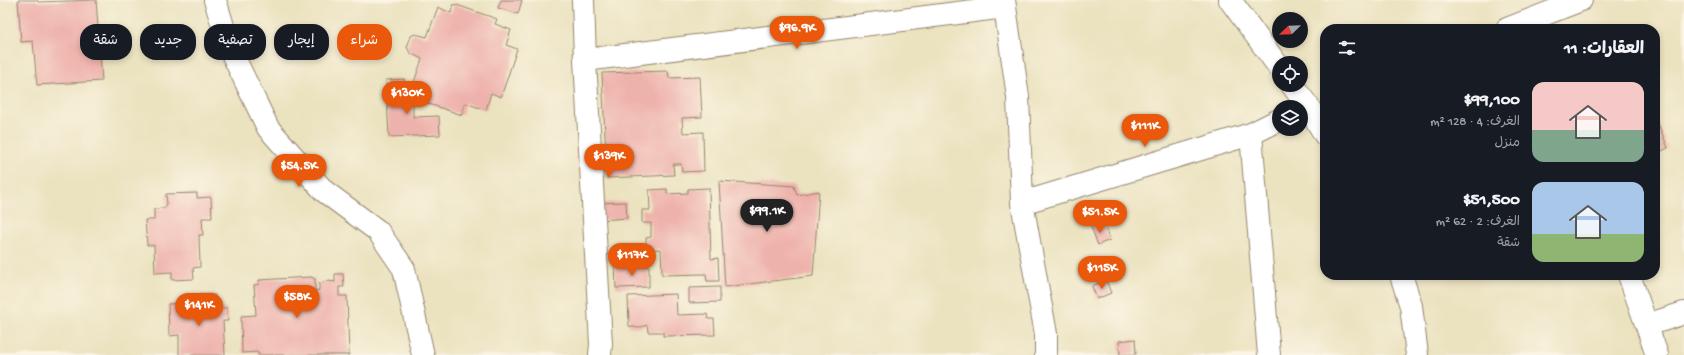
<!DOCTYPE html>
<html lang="ar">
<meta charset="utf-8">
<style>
body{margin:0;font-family:"Gochi Hand","Playpen Sans Arabic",sans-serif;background:#20242c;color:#f1f3f6;direction:rtl;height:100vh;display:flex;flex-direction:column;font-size:15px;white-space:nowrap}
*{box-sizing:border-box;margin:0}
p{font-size:13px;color:#9ea1a6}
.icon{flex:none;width:22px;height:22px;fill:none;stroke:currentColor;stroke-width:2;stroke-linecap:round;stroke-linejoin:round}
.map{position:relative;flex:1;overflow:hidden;direction:ltr}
.sheet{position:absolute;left:1320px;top:24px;width:340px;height:256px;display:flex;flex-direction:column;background:#171b24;border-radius:16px;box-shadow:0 2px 6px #0003;direction:rtl}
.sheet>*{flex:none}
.guide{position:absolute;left:12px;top:24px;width:380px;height:36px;direction:rtl;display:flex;gap:8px}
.needle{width:26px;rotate:247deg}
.buttons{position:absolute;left:1272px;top:12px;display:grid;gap:8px}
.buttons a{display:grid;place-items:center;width:36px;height:36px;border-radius:50%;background:#171b24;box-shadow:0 2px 6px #0003;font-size:20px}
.price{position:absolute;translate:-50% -34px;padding:0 9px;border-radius:14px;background:#ea580c;color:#fff;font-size:13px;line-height:26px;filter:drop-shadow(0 1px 2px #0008)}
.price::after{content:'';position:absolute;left:50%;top:24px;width:12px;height:9px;margin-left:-6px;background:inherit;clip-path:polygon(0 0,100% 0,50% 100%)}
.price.current{background:#222;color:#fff}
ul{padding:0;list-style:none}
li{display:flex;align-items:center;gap:12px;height:100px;padding:0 16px}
li span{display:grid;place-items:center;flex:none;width:112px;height:80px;border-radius:12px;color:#555}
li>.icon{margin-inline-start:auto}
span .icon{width:48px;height:48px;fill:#fffc;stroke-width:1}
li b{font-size:17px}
h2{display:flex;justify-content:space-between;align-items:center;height:48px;padding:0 16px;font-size:17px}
.pill{padding:0 14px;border-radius:16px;background:#171b24;box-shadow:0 2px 6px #0003;font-size:14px;line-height:36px}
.pill.current{background:#ea580c;color:#fff}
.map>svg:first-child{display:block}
.building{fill:#eeb2ac}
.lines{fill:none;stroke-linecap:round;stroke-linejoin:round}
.street-casing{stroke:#93866e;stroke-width:24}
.street{stroke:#fff;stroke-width:22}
</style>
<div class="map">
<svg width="1684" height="355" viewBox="0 0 1684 355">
<rect width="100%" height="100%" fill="#fcf5e5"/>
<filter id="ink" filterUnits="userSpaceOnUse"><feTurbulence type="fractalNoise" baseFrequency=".025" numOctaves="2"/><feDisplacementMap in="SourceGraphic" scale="8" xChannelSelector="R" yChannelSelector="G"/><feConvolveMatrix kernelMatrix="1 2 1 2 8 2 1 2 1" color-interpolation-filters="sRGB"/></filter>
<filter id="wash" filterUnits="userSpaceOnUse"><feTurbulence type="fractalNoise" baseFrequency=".012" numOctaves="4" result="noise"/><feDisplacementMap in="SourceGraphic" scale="16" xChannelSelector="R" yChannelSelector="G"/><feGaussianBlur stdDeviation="0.9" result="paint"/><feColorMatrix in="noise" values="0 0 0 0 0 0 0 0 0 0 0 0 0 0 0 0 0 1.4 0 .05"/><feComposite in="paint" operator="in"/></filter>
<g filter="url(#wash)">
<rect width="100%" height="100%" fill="#ebe2bf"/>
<g id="blocks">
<path class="building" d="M18 0H37L38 2 96 0 102 81 37 85 33 41 21 42Z
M501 0H522L518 14 498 8Z
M454 4 497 19 495 24 511 30 506 45 517 49 501 97 491 93 486 110 465 103 462 115 420 101 425 86 414 82 422 59 410 53 407 47 411 36 415 34 427 37 438 7 451 13Z
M123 33 124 51 109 52 108 34Z
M668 71 669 78 700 77 702 117 682 118 683 133 703 132 704 171 682 172 681 164H673L674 175 607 178 602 73Z
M404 79 405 103 413 102V117L439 116 440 135 389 137 386 80Z
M1655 116 1668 148 1655 154Z
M719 181 794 186 797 195 819 191 813 276 725 287Z
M709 188 711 259 718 258 719 281H707L706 274 662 275 661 249 646 250V238L651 237V223H642V210H650L649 190 667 189V194L688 193V189Z
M197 193V198L211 197 212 218H202L203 235H199L200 267 193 268 194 279 172 280V272L155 273 154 245H147L145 220H154V209L165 208 167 204 166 194Z
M626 202 627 218 601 220 600 203Z
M1103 222 1110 240 1098 245 1091 227Z
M649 266V287L616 288 615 267Z
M335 274H343L344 287H339V296H347L349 355H258V352L242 353 241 316 256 315 254 285 259 284V280L311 277 315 279V291L319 290V283L328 281 335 282Z
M1106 280 1111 293 1097 299 1092 286Z
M720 287V302L689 303V288Z
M676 294 677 315 707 314 708 319H714L715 335 663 336V332H648L647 325 638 328 629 326 628 296Z
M200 295H215L216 308H227L228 321H223L225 355H179V335L169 336 168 304 200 303Z
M1135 339 1136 354 1120 355 1119 341Z"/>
</g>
</g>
<g filter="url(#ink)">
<use href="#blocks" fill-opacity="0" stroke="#93866e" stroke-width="1"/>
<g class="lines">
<g class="street-casing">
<path id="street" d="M215 0 230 49 268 128 324 191 378 231 404 269 423 355
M583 0 585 60 601 344 600 355
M1004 0 1018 97 1022 203 1046 334V355
M1230 0 1279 67
M1507 29 1581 0
M585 60 1005 7
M1292 85 1308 106 1325 135
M1251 134 1269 355
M1022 203 1251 134 1279 120
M1401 275 1411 306 1417 355
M1629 275 1657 355
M1647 325 1684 313"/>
</g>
<use href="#street" class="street"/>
</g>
</g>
</svg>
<div class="buttons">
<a><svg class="needle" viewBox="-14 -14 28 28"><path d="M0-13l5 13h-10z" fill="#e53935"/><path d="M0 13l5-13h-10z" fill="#9ea1a6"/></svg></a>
<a><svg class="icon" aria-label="locate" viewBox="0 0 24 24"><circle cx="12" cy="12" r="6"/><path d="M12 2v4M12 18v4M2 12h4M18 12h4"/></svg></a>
<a><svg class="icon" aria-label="layers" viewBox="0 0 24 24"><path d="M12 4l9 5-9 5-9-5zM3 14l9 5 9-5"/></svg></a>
</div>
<b class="price" style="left:797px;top:50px">$96.9K</b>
<b class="price" style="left:407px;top:115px">$130K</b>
<b class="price" style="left:1145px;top:148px">$111K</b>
<b class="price" style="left:609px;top:178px">$139K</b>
<b class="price" style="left:299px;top:188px">$54.5K</b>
<b class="price current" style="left:767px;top:233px">$99.1K</b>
<b class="price" style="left:1100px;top:234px">$51.5K</b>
<b class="price" style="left:632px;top:277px">$117K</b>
<b class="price" style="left:1102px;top:290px">$115K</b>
<b class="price" style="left:297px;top:319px">$58K</b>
<b class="price" style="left:199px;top:327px">$141K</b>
<div class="guide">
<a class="pill current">شراء</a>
<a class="pill">إيجار</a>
<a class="pill">تصفية</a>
<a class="pill">جديد</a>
<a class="pill">شقة</a>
</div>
<section class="sheet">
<h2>العقارات: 11<svg class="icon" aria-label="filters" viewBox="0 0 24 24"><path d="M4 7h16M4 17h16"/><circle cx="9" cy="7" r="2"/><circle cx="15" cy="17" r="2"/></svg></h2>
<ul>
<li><span style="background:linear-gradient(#f6c9c9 60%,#7fa58c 0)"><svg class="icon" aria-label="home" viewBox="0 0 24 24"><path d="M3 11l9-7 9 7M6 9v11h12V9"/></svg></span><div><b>$99,100</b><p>الغرف: 4 · 128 m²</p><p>منزل</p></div></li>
<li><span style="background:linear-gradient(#a9c7e8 65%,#8fb573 0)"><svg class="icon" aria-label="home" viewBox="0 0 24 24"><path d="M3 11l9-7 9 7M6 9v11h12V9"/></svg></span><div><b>$51,500</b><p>الغرف: 2 · 62 m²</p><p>شقة</p></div></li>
</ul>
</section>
</div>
